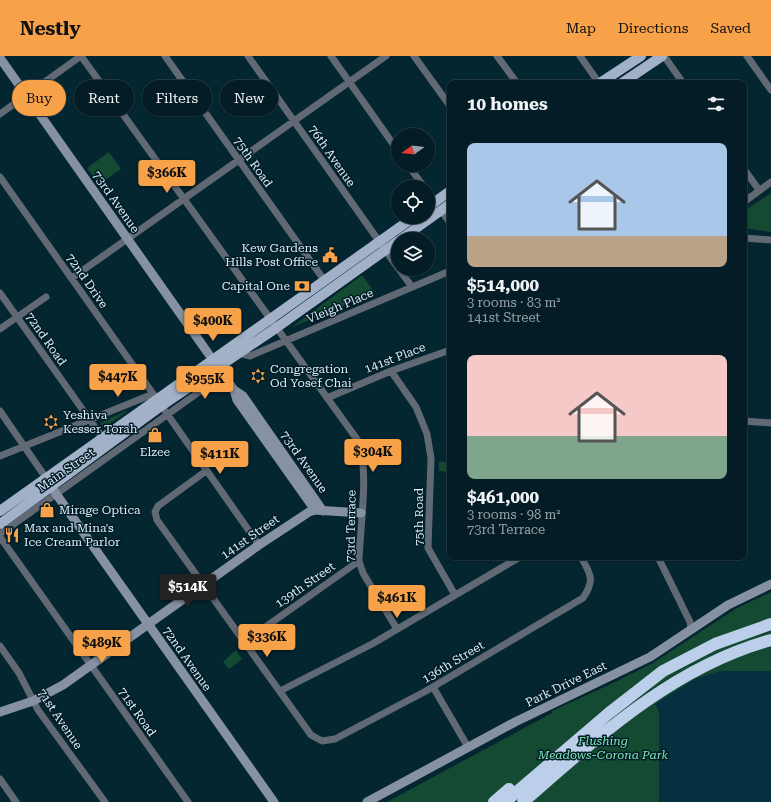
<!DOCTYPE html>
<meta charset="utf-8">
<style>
body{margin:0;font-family:"Roboto Serif",serif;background:#112932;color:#f1f3f6;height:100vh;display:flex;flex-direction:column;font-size:15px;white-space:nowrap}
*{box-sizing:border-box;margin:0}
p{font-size:13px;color:#97a1a7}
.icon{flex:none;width:22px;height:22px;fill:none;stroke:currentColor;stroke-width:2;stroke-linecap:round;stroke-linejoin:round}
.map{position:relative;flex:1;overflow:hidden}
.drawer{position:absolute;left:447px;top:24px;width:300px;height:480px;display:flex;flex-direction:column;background:#031c25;border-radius:8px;box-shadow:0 1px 3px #0004,0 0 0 1px #243a42}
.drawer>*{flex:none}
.guide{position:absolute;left:12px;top:24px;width:375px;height:36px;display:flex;gap:8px}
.needle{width:26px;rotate:256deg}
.fabs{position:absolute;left:391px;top:72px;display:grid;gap:8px}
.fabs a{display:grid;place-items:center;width:44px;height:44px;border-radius:50%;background:#031c25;box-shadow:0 1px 3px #0004,0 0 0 1px #243a42;font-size:20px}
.price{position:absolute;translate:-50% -34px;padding:0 9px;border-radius:4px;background:#f7a149;color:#111;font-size:13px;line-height:26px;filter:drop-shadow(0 1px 2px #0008)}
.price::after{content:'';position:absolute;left:50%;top:24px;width:12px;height:9px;margin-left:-6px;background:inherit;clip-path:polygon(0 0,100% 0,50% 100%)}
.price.active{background:#222;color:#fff}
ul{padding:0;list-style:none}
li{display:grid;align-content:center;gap:8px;height:212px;padding:0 20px}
li span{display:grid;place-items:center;height:124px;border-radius:8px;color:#555}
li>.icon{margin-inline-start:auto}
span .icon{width:72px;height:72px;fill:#fffc;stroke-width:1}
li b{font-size:17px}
h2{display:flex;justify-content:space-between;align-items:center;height:48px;padding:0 20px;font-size:17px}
.tag{padding:0 14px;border-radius:18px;background:#031c25;box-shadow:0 1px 3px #0004,0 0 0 1px #243a42;font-size:14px;line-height:36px}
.tag.active{background:#f7a149;color:#111}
header{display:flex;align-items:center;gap:24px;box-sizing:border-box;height:56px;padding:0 20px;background:#f7a149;color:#111}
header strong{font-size:19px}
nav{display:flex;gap:22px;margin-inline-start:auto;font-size:14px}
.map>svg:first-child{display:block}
.built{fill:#04303f}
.green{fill:#154a32}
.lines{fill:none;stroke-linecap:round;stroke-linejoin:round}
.street{stroke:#616974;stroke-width:7}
.secondary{stroke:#8692a3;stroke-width:9}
.primary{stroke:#a2b1c8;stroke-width:10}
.highway{stroke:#bbceea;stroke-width:12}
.labels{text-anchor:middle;stroke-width:3;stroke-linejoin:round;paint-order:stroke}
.street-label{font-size:12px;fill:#dbedf5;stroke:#001c27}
.poi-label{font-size:12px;fill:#dbedf5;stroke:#001c27;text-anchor:start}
.park-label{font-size:12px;font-style:italic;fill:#81e5b3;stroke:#001c27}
</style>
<header>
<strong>Nestly</strong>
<nav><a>Map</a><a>Directions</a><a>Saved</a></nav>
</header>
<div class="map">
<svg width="771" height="746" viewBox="0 0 771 746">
<rect width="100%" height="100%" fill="#042631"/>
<path class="built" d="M720 615H771V746H658L659 656 655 648 695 623Z"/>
<path class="green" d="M109 96 121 113 99 128 87 112Z
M771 137V176L744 172V155Z
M362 219 375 237 292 271Z
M130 353 104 372 100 367Z
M439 406H450V416L439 415Z
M771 536V615H720L695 623 655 648 659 656V746H387L552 657V655L611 628 653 607 737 552Z
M236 594 242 603 229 613 223 606Z"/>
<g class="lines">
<path class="street" d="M81 0 359 386C369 418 360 470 359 505L363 517 397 573
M165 0 324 224
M248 0 398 212
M331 0 398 95
M414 0 450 50
M497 0 517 27
M580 0 599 27
M664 0 683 27
M747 0 771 34
M0 58 81 0
M408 109 424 131
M744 113 759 134
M0 121 156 342
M428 137 435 146
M744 146 771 126
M441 154 450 167
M744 182 771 184
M399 213 412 231
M72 222 386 0
M0 237 102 381
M0 273 46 241
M239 297 250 300 450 215
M391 315 416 351 427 378 431 402 428 492 455 539
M327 342 391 315 450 294
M0 355 46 422
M165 355 259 489
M744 365 771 367
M0 400 153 338
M206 415 158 450 155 456 157 464 311 679 322 685 335 683 426 635 583 542C595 525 591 518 581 501
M0 478 213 326 218 311
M0 481 188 746
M658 501 690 566 691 572
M244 586 359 505
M0 590 19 617 38 654 105 746
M433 631 468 691
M280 635 372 588 520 501
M0 723 16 746"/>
<path class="secondary" d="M0 2 234 334 243 340 323 455
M234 334 237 344 315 454
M47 425 274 746
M0 656 33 645 63 629 259 489 309 456 315 454 361 457
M367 746 515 666 650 601 728 549 771 528"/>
<path class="primary" d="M600 27 641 0
M622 27 662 0
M428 151 450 135
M401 183 450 148
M0 455 414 161
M0 468 161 350 276 272 398 185"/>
<path class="highway" d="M494 746 509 733
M505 746 609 657 663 615 715 588 771 568
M523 746C598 681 673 611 771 584"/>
</g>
<defs>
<g id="civic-bare" transform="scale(1.2)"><path d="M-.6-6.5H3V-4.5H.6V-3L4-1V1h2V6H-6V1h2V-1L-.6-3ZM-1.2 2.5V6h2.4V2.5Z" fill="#f7a149" stroke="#001c27" stroke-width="2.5" paint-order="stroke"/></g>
<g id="bank-bare" transform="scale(1.2)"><path d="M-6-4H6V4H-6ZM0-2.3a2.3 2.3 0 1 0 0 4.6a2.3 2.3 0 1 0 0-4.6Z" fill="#f7a149" stroke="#001c27" stroke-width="2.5" paint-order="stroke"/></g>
<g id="synagogue-bare" transform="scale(1.2)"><path d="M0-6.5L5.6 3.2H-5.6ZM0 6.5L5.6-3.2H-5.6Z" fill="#f7a149" stroke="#001c27" stroke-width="2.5" paint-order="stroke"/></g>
<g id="shop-bare" transform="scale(1.2)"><path d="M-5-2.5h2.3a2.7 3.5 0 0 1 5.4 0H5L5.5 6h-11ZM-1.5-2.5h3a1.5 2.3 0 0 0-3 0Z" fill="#f7a149" stroke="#001c27" stroke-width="2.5" paint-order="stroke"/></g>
<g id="restaurant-bare" transform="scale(1.2)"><path d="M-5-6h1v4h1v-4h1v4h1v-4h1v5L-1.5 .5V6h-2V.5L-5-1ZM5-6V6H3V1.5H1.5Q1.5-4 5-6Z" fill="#f7a149" stroke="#001c27" stroke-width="2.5" paint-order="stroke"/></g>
</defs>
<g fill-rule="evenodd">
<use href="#civic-bare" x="330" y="199"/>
<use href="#bank-bare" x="302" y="230"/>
<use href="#synagogue-bare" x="258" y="320"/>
<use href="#synagogue-bare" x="51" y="366"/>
<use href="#shop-bare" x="155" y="379"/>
<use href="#shop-bare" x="47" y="454"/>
<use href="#restaurant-bare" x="12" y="479"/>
</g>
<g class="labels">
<g class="street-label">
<text transform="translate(332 100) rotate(55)" y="4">76th Avenue</text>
<text transform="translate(253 106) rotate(55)" y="4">75th Road</text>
<text transform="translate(116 146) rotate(55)" y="4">73rd Avenue</text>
<text transform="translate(87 225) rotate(55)" y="4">72nd Drive</text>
<text transform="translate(340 250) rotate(-23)" y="4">Vleigh Place</text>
<text transform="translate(46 283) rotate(55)" y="4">72nd Road</text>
<text transform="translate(395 302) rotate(-21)" y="4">141st Place</text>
<text transform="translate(304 406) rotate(55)" y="4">73rd Avenue</text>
<text transform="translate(66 414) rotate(-35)" y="4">Main Street</text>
<text transform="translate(419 461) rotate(-90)" y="4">75th Road</text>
<text transform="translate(351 470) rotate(-89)" y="4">73rd Terrace</text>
<text transform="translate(250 481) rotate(-35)" y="4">141st Street</text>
<text transform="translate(305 529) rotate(-35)" y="4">139th Street</text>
<text transform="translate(187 603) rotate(55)" y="4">72nd Avenue</text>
<text transform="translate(453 606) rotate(-31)" y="4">136th Street</text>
<text transform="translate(566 628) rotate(-26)" y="4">Park Drive East</text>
<text transform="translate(137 656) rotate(55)" y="4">71st Road</text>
<text transform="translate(60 663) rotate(56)" y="4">71st Avenue</text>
</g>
<g class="poi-label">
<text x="318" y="196" text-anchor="end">Kew Gardens<tspan x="318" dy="14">Hills Post Office</tspan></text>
<text x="290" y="234" text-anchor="end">Capital One</text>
<text x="270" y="317">Congregation<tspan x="270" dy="14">Od Yosef Chai</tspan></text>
<text x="63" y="363">Yeshiva<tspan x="63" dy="14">Kesser Torah</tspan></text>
<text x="155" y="400" text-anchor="middle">Elzee</text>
<text x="59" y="458">Mirage Optica</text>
<text x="24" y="476">Max and Mina's<tspan x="24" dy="14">Ice Cream Parlor</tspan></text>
</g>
<g class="park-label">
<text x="603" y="689">Flushing<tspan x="603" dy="14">Meadows-Corona Park</tspan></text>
</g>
</g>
</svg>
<div class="fabs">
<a><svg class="needle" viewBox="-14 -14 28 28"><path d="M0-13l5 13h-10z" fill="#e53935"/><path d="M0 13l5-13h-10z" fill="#97a1a7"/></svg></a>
<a><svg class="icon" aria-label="locate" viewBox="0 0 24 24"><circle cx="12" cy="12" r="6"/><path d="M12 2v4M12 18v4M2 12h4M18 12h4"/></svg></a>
<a><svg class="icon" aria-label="layers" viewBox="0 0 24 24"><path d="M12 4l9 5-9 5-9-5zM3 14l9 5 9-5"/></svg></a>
</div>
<b class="price" style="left:167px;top:138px">$366K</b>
<b class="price" style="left:213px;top:286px">$400K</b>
<b class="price" style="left:118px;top:342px">$447K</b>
<b class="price" style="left:205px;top:344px">$955K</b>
<b class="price" style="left:373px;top:417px">$304K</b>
<b class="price" style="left:220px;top:419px">$411K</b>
<b class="price active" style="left:188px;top:552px">$514K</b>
<b class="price" style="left:397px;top:563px">$461K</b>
<b class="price" style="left:267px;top:602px">$336K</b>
<b class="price" style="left:102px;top:608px">$489K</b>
<div class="guide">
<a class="tag active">Buy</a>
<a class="tag">Rent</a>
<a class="tag">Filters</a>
<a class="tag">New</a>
</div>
<section class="drawer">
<h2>10 homes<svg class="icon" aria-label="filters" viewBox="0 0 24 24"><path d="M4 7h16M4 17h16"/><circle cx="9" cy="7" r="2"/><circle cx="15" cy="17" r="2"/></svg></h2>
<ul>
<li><span style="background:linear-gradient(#a9c7e8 75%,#b9a48a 0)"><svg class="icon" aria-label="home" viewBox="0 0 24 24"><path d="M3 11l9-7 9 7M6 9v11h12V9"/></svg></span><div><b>$514,000</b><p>3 rooms · 83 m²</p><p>141st Street</p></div></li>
<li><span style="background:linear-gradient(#f6c9c9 65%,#7fa58c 0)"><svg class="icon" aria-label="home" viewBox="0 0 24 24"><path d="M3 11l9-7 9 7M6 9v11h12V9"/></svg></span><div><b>$461,000</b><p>3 rooms · 98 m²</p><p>73rd Terrace</p></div></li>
</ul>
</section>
</div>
